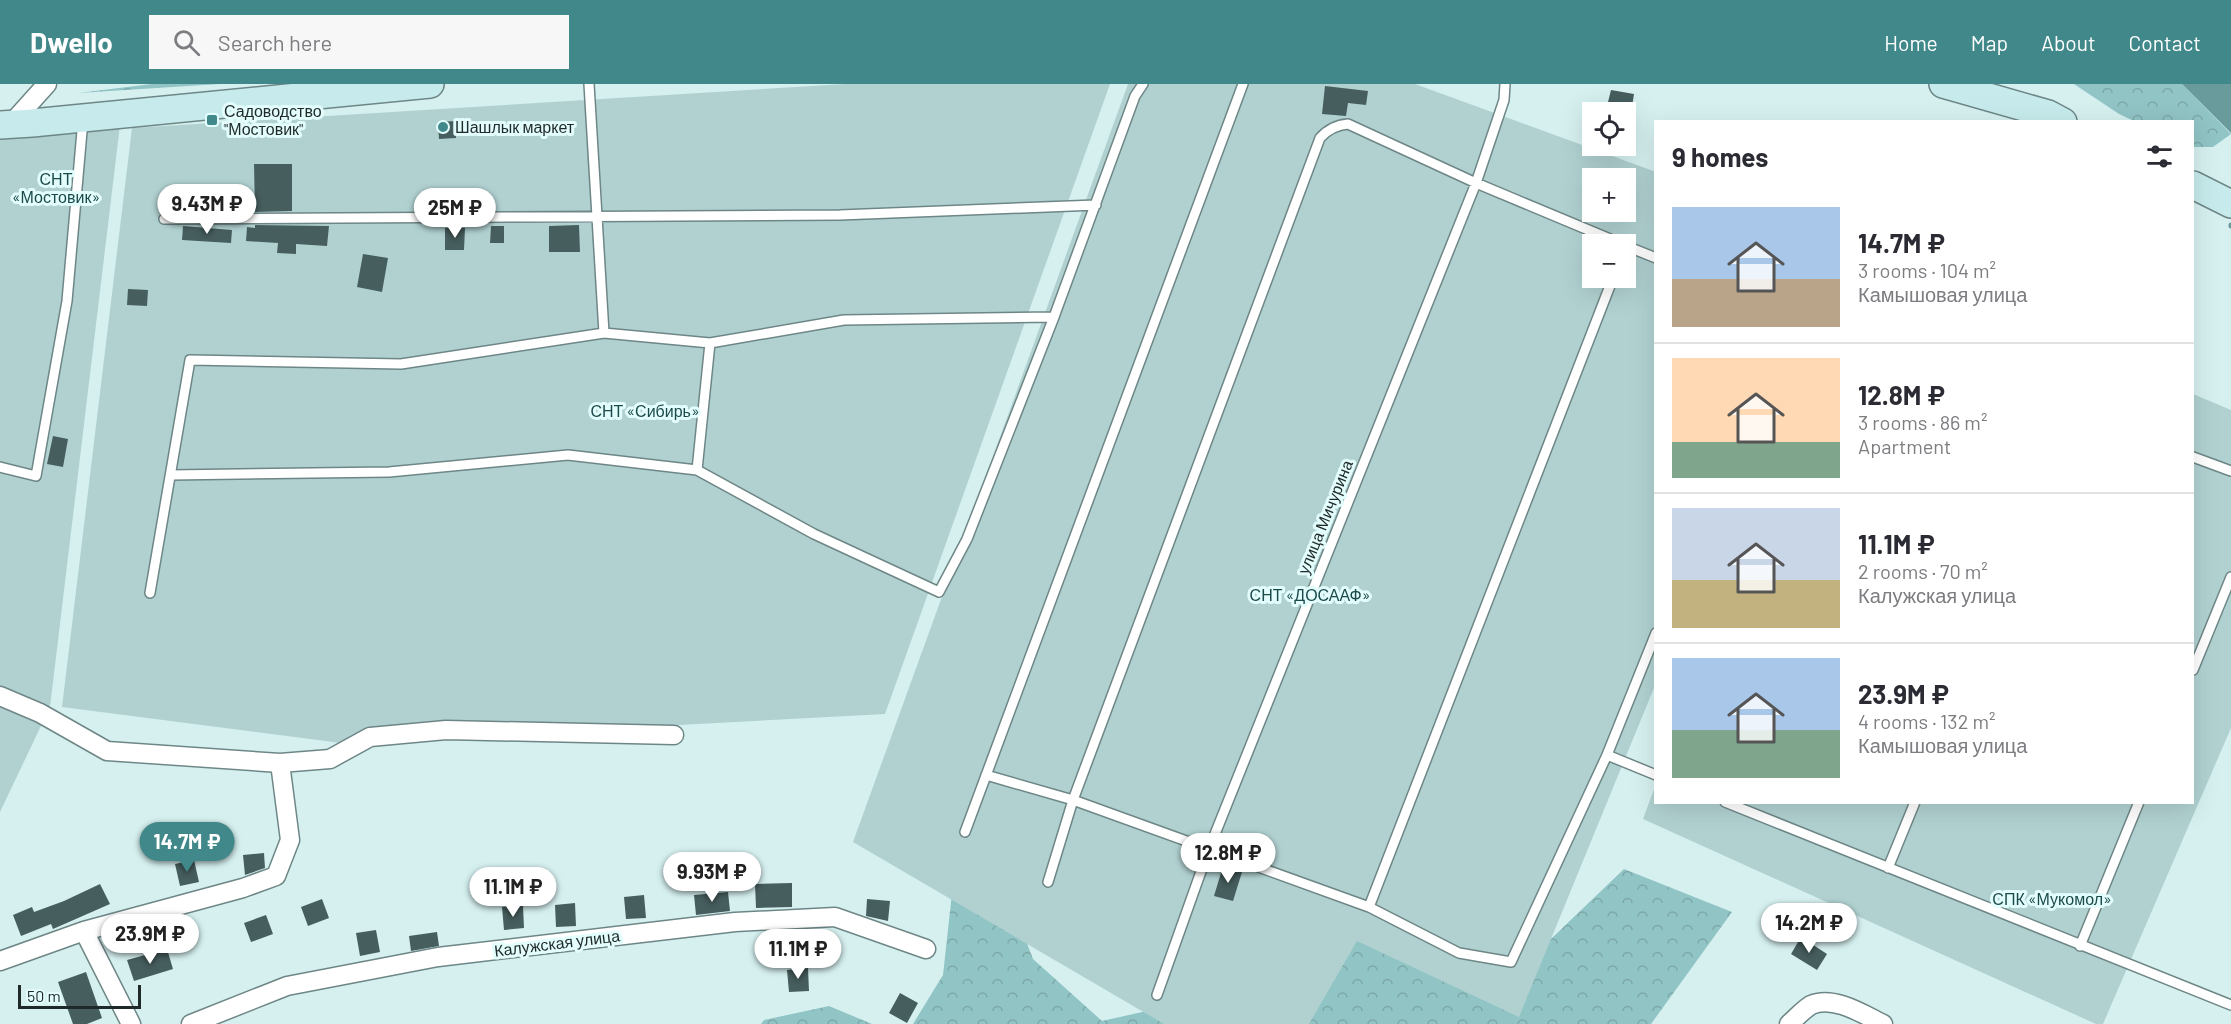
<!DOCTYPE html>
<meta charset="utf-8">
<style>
body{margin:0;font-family:Barlow,sans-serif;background:#f7f7f7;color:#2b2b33;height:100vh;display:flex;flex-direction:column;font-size:22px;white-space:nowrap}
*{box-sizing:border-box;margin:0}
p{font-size:20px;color:#7c7c81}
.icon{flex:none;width:33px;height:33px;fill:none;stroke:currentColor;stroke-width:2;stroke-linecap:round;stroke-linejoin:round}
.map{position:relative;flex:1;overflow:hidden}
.panel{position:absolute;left:1654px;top:36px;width:540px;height:684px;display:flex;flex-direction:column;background:#fff;border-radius:0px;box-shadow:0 6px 24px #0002}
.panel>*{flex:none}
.buttons{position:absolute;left:1582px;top:18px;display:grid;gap:12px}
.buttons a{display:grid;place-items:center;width:54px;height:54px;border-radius:0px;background:#fff;box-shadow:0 6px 24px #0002;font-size:30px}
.scale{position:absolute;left:18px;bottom:15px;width:123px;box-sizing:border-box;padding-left:6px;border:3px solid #1f2929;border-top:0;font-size:16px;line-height:21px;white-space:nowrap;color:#1f2929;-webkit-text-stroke:4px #e3fdfd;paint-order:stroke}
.price{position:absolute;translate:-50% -51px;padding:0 14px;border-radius:21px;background:#fff;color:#222;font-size:20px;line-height:39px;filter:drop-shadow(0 2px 3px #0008)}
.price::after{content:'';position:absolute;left:50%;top:36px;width:18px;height:14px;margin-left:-9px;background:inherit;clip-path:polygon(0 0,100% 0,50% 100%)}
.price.selected{background:#40888a;color:#fff}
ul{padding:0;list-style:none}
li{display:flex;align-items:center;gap:18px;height:150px;padding:0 18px}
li+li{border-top:2px solid #e1e1e2}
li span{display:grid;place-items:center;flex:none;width:168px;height:120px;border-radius:0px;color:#555}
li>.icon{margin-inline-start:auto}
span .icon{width:72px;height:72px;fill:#fffc;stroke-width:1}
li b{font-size:26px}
h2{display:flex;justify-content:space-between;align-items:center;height:72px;padding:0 18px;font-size:26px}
header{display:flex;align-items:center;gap:36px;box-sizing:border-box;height:84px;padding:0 30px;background:#40888a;color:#fff}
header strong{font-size:28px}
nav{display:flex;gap:33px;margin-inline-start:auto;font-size:21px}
.search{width:420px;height:54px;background:#f7f7f7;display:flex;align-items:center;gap:15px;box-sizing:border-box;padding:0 21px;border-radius:0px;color:#7c7c81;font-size:22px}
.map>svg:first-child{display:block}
.forest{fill:url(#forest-crowns)}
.garden{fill:#b1d1d1;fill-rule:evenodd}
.water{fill:#699b9c}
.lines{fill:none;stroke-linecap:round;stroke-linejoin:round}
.stream{stroke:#699b9c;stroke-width:5}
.building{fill:#475e5e}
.lane-casing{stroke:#6e8686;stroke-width:12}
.street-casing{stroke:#6e8686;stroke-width:21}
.secondary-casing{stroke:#6e8686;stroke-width:30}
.lane{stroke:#fff;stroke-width:9}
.street{stroke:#fff;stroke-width:18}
.secondary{stroke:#c7ebec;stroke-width:27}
.poi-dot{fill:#40888a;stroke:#e3fdfd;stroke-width:2}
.labels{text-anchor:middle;stroke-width:6;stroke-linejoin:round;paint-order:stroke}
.poi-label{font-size:16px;fill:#1f2929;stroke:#e3fdfd;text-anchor:start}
.park-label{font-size:16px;fill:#1c4a4b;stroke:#e3fdfd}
.street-label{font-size:16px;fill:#1f2929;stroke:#e3fdfd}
</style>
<header>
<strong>Dwello</strong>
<div class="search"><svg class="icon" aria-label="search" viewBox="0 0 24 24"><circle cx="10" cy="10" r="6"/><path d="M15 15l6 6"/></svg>Search here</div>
<nav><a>Home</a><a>Map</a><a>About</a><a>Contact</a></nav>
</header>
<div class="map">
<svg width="2231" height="940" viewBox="0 0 2231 940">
<defs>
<pattern id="forest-crowns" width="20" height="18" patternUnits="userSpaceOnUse" patternTransform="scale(1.5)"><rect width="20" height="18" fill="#91c4c5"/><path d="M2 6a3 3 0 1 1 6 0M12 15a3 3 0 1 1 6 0" fill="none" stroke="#7da8a9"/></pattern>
</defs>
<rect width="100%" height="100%" fill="#d6f0f0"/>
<path class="forest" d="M152 0H220L78 9Z
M2074 0H2182L2231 50 2213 63H2193V38L2134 37 2119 30Z
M1624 785 1732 828 1651 940H1290L1364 844 1509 895Z
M953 800 1009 812 1033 875 1102 937 1160 924 1204 940H913L943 891Z
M829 922 872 940H761L764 936Z"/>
<path class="garden" d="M845 0H1110L885 630 341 659 62 623 132 44Z
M1128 0H1415L1656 88V599L1519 933 1357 857 1309 940H1164L853 758ZM1593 94H1626V128H1593ZM1593 160H1626V194H1593Z
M120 41 50 623 0 728V52Z
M2193 310 2231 326V644L2103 940H2096L1643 735 1656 700V718H2193Z"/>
<path class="water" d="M2182 0H2231V49Z"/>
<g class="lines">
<path class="stream" d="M2231 141V142"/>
</g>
<path class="building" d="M1325 2 1368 7 1366 21 1348 19 1346 32 1322 30Z
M1611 6 1634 10 1632 23 1608 18Z
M455 37 456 54 439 55 438 38Z
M254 80H292V127L255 128Z
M255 141 329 142 327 162 296 160V170L277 169 278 159 246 157 247 143 255 144Z
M579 141 580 168H549V142Z
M183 142 232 146 231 159 182 156Z
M491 142H504V159H490Z
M445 144H465L464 166H445Z
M363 170 388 174 382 208 357 203Z
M128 205 148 206 147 222 127 221Z
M53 352 68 355 63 383 47 380Z
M264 769 265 784 245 791 243 771Z
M194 776 199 798 180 802 175 780Z
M1223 782 1242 788 1233 817 1214 812Z
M792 799V823L756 824 755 800Z
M100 800 110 820 53 845 51 840 21 852 13 831 32 823 34 828 64 817Z
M728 808 730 827 696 831 694 811Z
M644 811 646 834 626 835 624 813Z
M322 815 329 834 308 842 301 823Z
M867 815 890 817 888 837 866 832Z
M575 819 576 842 556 843 555 821Z
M523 822 524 844 504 846 502 823Z
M266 831 273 850 251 858 244 839Z
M376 846 380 868 360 872 356 849Z
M437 848 439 862 411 867 409 852Z
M1801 853 1827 870 1817 886 1791 870Z
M167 865 173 885 134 897 127 876Z
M808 884 809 907 789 908 787 886Z
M86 888 102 934 87 940H73L58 898Z
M900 909 918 919 907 939 889 929Z"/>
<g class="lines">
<g class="lane-casing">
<path id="lane" d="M589 0 604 249
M164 135 840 131 1096 121
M1626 162 1656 174
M2193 373 2231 387
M0 383 36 392 67 217 83 36
M697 386 710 259
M171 391 389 388 568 371 697 386 814 450 939 508 967 455 1054 233 1135 12 1143 0
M150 509 190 276 401 280 604 249 710 259 844 236 1054 233
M2193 586 2231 493
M1607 671 1656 549
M986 691 1073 716 1369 823 1459 869 1511 878 1607 671 1656 691
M1725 718 2231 921
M965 748 1243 0
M1888 784 1915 718
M1048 798 1073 716 1320 54C1328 45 1336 41 1348 40L1476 99 1622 160
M1369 823 1613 194
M2080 862 2139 718
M1157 911 1209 765 1476 99 1504 16 1505 0"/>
</g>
<g class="street-casing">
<path id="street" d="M11 40 47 0
M0 612 40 629 107 667 280 679 330 675 370 653 446 646 674 651
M84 847 131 940
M0 877 84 847 243 804 276 792 290 756 280 679
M191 940 287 902 438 873 735 838 835 833 926 865
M1789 940C1796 934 1803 926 1811 921 1833 911 1863 930 1883 940"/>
</g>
<g class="secondary-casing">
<path id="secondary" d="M1943 0 2048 30 2063 38
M0 41 32 39 430 0
M2193 101 2231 120"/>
</g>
<use href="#lane" class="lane"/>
<use href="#street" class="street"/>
<use href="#secondary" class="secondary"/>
</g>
<g class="poi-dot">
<rect x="206" y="30" width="12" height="12" rx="3"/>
<circle cx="443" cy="43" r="6"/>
</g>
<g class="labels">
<g class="poi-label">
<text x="224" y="33">Садоводство<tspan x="224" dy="18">"Мостовик"</tspan></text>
<text x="455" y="49">Шашлык маркет</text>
</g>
<g class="park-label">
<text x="56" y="101">СНТ<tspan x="56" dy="18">«Мостовик»</tspan></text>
<text x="645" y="333">СНТ «Сибирь»</text>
<text x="1310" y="517">СНТ «ДОСААФ»</text>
<text x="2052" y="821">СПК «Мукомол»</text>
</g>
<g class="street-label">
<text transform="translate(1325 433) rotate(-68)" y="6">улица Мичурина</text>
<text transform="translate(557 859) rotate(-7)" y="6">Калужская улица</text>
</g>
</g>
</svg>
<div class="buttons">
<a><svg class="icon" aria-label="locate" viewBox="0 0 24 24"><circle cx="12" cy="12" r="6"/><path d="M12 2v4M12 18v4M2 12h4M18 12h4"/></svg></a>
<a>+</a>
<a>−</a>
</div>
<div class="scale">50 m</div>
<b class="price" style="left:207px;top:151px">9.43M ₽</b>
<b class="price" style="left:455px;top:155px">25M ₽</b>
<b class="price selected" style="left:187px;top:789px">14.7M ₽</b>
<b class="price" style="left:1228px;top:800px">12.8M ₽</b>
<b class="price" style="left:712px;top:819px">9.93M ₽</b>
<b class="price" style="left:513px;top:834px">11.1M ₽</b>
<b class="price" style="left:1809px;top:870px">14.2M ₽</b>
<b class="price" style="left:150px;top:881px">23.9M ₽</b>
<b class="price" style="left:798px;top:896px">11.1M ₽</b>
<section class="panel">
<h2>9 homes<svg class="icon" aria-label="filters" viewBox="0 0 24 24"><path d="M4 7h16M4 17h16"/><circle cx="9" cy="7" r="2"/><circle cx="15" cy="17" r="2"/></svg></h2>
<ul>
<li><span style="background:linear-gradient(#a9c7e8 60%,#b9a48a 0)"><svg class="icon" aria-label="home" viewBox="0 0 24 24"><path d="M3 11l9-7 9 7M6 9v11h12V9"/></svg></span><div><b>14.7M ₽</b><p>3 rooms · 104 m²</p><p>Камышовая улица</p></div></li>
<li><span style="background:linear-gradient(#ffd9b3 70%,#7fa58c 0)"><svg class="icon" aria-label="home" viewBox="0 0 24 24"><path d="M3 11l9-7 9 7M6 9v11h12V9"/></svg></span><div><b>12.8M ₽</b><p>3 rooms · 86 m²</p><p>Apartment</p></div></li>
<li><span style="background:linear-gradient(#c9d6e8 60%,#c2b280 0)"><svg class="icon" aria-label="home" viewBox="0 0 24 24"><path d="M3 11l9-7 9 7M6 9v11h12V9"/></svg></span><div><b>11.1M ₽</b><p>2 rooms · 70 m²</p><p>Калужская улица</p></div></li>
<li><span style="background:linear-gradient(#a9c7e8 60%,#7fa58c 0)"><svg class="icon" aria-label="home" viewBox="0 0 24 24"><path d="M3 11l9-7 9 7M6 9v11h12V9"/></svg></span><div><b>23.9M ₽</b><p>4 rooms · 132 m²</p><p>Камышовая улица</p></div></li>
</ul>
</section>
</div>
